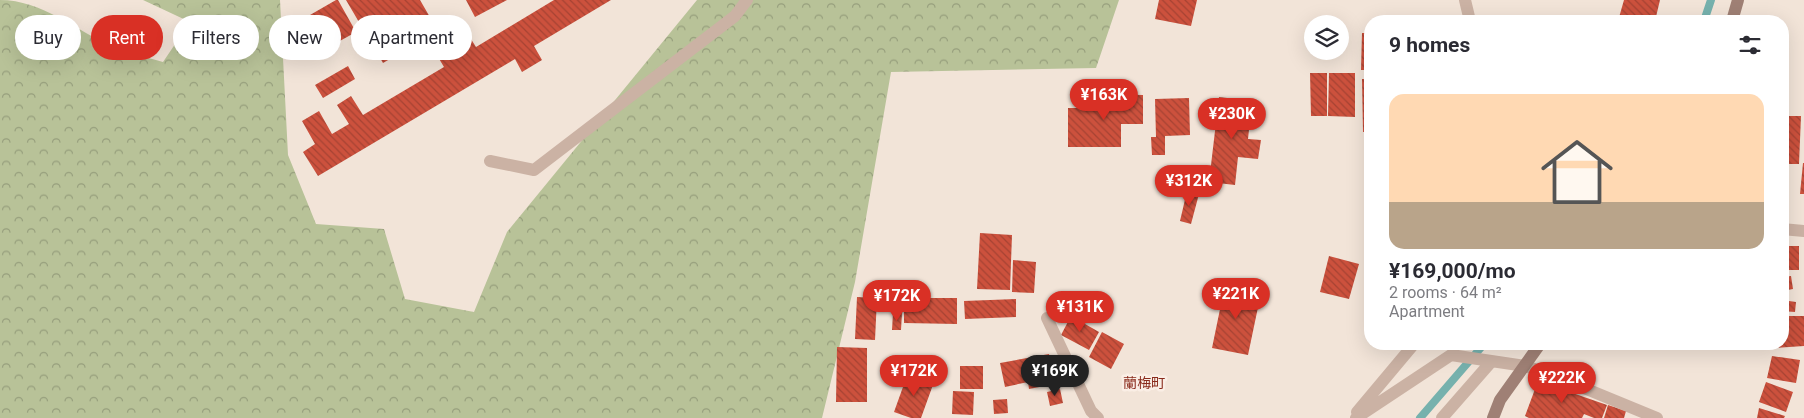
<!DOCTYPE html>
<meta charset="utf-8">
<style>
body{margin:0;font-family:Roboto,"Noto Sans JP",sans-serif;background:#f7f7f7;color:#2b2b33;height:100vh;display:flex;flex-direction:column;font-size:19px;white-space:nowrap}
*{box-sizing:border-box;margin:0}
p{font-size:16px;color:#7c7c81}
.icon{flex:none;width:28px;height:28px;fill:none;stroke:currentColor;stroke-width:2;stroke-linecap:round;stroke-linejoin:round}
.map{position:relative;flex:1;overflow:hidden}
.side{position:absolute;left:1364px;top:15px;width:425px;height:335px;display:flex;flex-direction:column;background:#fff;border-radius:20px;box-shadow:0 5px 20px #0002}
.side>*{flex:none}
.hud{position:absolute;left:15px;top:15px;width:475px;height:45px;display:flex;gap:10px}
.buttons{position:absolute;left:1304px;top:15px;display:grid;gap:10px}
.buttons a{display:grid;place-items:center;width:45px;height:45px;border-radius:50%;background:#fff;box-shadow:0 5px 20px #0002;font-size:25px}
.price{position:absolute;translate:-50% -42px;padding:0 11px;border-radius:18px;background:#d93025;color:#fff;font-size:16px;line-height:32px;filter:drop-shadow(0 1px 2px #0008)}
.price::after{content:'';position:absolute;left:50%;top:30px;width:15px;height:11px;margin-left:-8px;background:inherit;clip-path:polygon(0 0,100% 0,50% 100%)}
.price.on{background:#222;color:#fff}
ul{padding:0;list-style:none}
li{display:grid;align-content:center;gap:10px;height:265px;padding:0 25px}
li span{display:grid;place-items:center;height:155px;border-radius:15px;color:#555}
li>.icon{margin-inline-start:auto}
span .icon{width:90px;height:90px;fill:#fffc;stroke-width:1}
li b{font-size:21px}
h2{display:flex;justify-content:space-between;align-items:center;height:60px;padding:0 25px;font-size:21px}
.chip{padding:0 18px;border-radius:22px;background:#fff;box-shadow:0 5px 20px #0002;font-size:18px;line-height:45px}
.chip.on{background:#d93025;color:#fff}
.map>svg:first-child{display:block}
.forest{fill:url(#forest-crowns)}
.lines{fill:none;stroke-linecap:round;stroke-linejoin:round}
.stream{stroke:#76b1ad;stroke-width:8}
.building{fill:url(#building-back-hatch)}
.street{stroke:#cbb2a4;stroke-width:12}
.secondary{stroke:#9f8075;stroke-width:12}
.labels{text-anchor:middle;stroke-width:5;stroke-linejoin:round;paint-order:stroke}
.neighbourhood-label{font-size:14px;fill:#892a1b;stroke:#faeee5}
</style>
<div class="map">
<svg width="1804" height="418" viewBox="0 0 1804 418">
<defs>
<pattern id="forest-crowns" width="20" height="18" patternUnits="userSpaceOnUse" patternTransform="scale(1.25)"><rect width="20" height="18" fill="#b8c298"/><path d="M2 6a3 3 0 1 1 6 0M12 15a3 3 0 1 1 6 0" fill="none" stroke="#969e7c"/></pattern>
<pattern id="building-back-hatch" width="6" height="6" patternUnits="userSpaceOnUse" patternTransform="scale(1.25)"><rect width="6" height="6" fill="#cc513d"/><path d="M-1 5l2 2M0 0l6 6M5-1l2 2" fill="none" stroke="#a64333"/></pattern>
</defs>
<rect width="100%" height="100%" fill="#f2e4d8"/>
<path class="forest" d="M0 0C42 0 76 30 112 47 127 54 147 57 163 62L190 22 143 0H280L288 155 316 224 384 229 405 299 474 312 507 232 697 0H1119L1096 68 891 72 855 282 822 418H0Z"/>
<g class="lines">
<path class="stream" d="M1704 21 1711 0
M1420 418 1484 344"/>
</g>
<path class="building" d="M336 0H338L356 32 329 47 310 15Z
M346 0H420L438 31 383 63Z
M466 0H507L475 17Z
M554 0H611L534 46 542 60 522 72 515 59 318 176 303 152 315 144 302 121 319 111 332 134 349 124 337 105 351 96 363 115 444 67 432 47 464 28 476 47Z
M1159 0H1197L1191 26 1155 19Z
M1624 0H1660L1655 21H1618Z
M1362 33H1370V70H1361Z
M348 66 355 79 323 98 315 85Z
M1310 73H1327V116H1311Z
M1329 73H1355V117L1328 116Z
M1362 79H1370V132H1363Z
M1101 94 1143 95V124H1121V147H1068V108H1101Z
M1219 97 1252 101 1248 139 1261 140 1258 159 1238 157 1235 185 1209 182Z
M1189 98 1190 135 1165 136V155H1152L1151 137H1156L1155 99Z
M1782 116H1801L1799 164H1782Z
M1803 163H1804V194H1800Z
M1187 191 1199 194 1191 224 1180 221Z
M980 233 1012 235 1010 290 977 289Z
M1782 246H1799V270H1782Z
M1329 256 1359 264 1349 299 1320 292Z
M1013 260 1036 262 1034 293 1012 292Z
M1791 276 1793 289 1782 291V277Z
M1225 285 1261 293 1248 355 1212 348Z
M857 297 877 298 875 340 855 339Z
M904 298H957V324L904 323Z
M1016 299V317L965 319 964 301Z
M1782 300 1796 302 1795 312 1782 311Z
M893 313H902L901 330H892Z
M1071 316 1099 332 1089 350 1061 335Z
M1782 316H1804V346L1773 348V344H1782Z
M1102 332 1124 344 1111 369 1089 357Z
M837 347 867 348V402H836Z
M1049 354 1055 384 1029 389 1028 382 1005 387 1000 363Z
M1772 356 1800 360 1796 383 1767 378Z
M960 366H983V389H960Z
M908 373 934 382 921 418H911L894 412Z
M1538 381 1607 405 1602 418H1594L1584 414 1582 418H1529L1525 416Z
M1766 382 1793 392 1786 412 1759 402Z
M1060 389 1063 403 1050 406 1047 392Z
M953 391 974 392 973 415 952 414Z
M1007 399 1008 413 994 414 993 400Z
M1608 405 1626 411 1624 418H1604Z
M1759 408 1785 416 1784 418H1757Z"/>
<g class="lines">
<path class="street" d="M1465 0 1470 21
M490 161 534 170 735 16 747 0
M1782 229 1804 231
M1047 318 1091 411 1098 418
M1357 412 1414 344
M1356 418 1451 355 1525 366 1550 374 1657 418
M1442 418 1491 362"/>
<path class="secondary" d="M1732 21 1738 0
M1493 418 1500 400 1540 344"/>
</g>
<g class="labels">
<g class="neighbourhood-label">
<text x="1144" y="388">蘭梅町</text>
</g>
</g>
</svg>
<div class="buttons">
<a><svg class="icon" aria-label="layers" viewBox="0 0 24 24"><path d="M12 4l9 5-9 5-9-5zM3 14l9 5 9-5"/></svg></a>
</div>
<b class="price" style="left:1104px;top:121px">¥163K</b>
<b class="price" style="left:1232px;top:140px">¥230K</b>
<b class="price" style="left:1189px;top:207px">¥312K</b>
<b class="price" style="left:1236px;top:320px">¥221K</b>
<b class="price" style="left:897px;top:322px">¥172K</b>
<b class="price" style="left:1080px;top:333px">¥131K</b>
<b class="price" style="left:914px;top:397px">¥172K</b>
<b class="price on" style="left:1055px;top:397px">¥169K</b>
<b class="price" style="left:1562px;top:404px">¥222K</b>
<div class="hud">
<a class="chip">Buy</a>
<a class="chip on">Rent</a>
<a class="chip">Filters</a>
<a class="chip">New</a>
<a class="chip">Apartment</a>
</div>
<section class="side">
<h2>9 homes<svg class="icon" aria-label="filters" viewBox="0 0 24 24"><path d="M4 7h16M4 17h16"/><circle cx="9" cy="7" r="2"/><circle cx="15" cy="17" r="2"/></svg></h2>
<ul>
<li><span style="background:linear-gradient(#ffd9b3 70%,#b9a48a 0)"><svg class="icon" aria-label="home" viewBox="0 0 24 24"><path d="M3 11l9-7 9 7M6 9v11h12V9"/></svg></span><div><b>¥169,000/mo</b><p>2 rooms · 64 m²</p><p>Apartment</p></div></li>
</ul>
</section>
</div>
